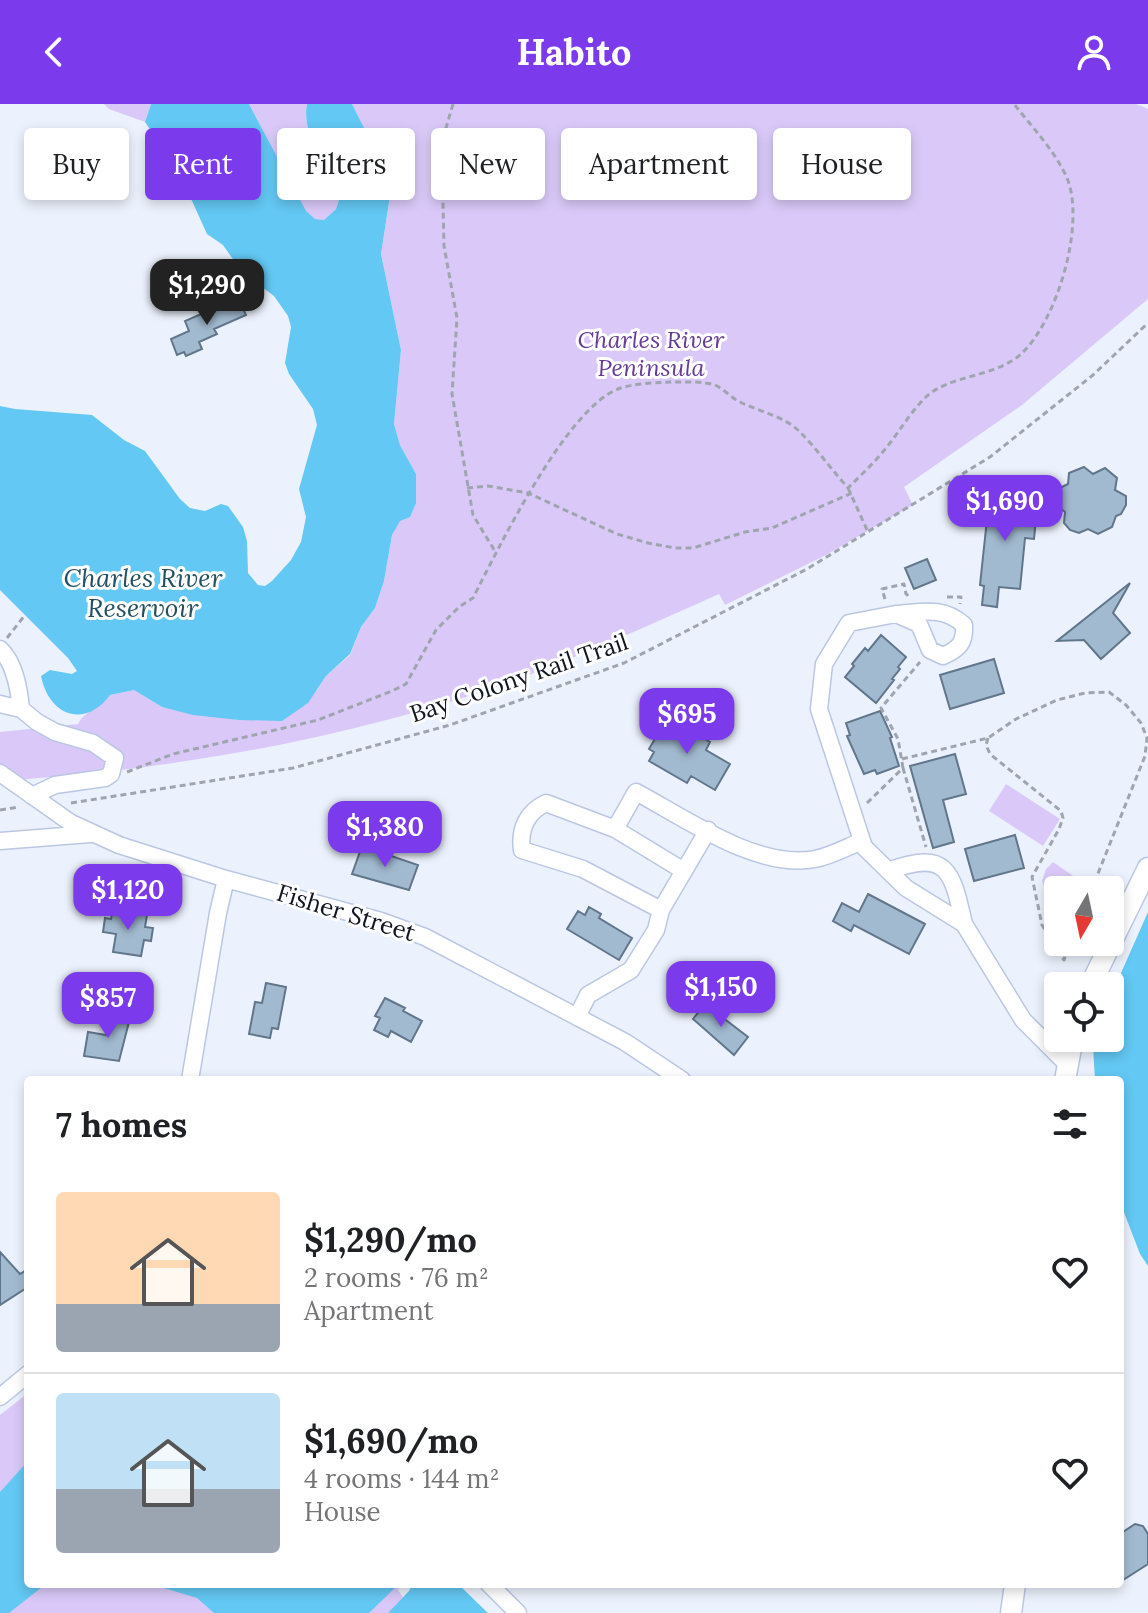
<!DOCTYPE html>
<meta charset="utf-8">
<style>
body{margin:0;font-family:Lora,serif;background:#f2f2f2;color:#202124;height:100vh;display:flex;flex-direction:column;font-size:30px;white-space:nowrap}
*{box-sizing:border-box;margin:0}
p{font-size:26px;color:#757577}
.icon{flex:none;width:44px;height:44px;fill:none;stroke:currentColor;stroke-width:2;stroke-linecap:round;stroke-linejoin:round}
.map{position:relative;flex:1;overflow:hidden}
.sheet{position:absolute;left:24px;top:972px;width:1100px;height:512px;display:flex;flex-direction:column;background:#fff;border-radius:8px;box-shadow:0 4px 12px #0003}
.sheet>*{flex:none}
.banner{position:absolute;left:24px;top:24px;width:1100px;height:72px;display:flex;gap:16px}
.needle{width:52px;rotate:189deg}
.controls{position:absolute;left:1044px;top:772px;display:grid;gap:16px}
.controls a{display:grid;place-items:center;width:80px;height:80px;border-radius:8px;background:#fff;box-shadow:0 4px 12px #0003;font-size:40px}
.price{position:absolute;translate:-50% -68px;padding:0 18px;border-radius:16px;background:#7c3aed;color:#fff;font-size:26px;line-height:52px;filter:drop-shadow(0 2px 4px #0008)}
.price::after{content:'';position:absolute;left:50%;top:48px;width:24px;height:18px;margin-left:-12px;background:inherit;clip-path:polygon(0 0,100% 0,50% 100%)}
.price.current{background:#222;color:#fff}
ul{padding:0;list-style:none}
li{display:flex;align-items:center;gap:24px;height:200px;padding:0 32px}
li+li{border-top:2px solid #e0e0e0}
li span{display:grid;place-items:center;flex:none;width:224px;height:160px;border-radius:8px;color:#555}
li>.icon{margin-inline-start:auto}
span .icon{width:96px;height:96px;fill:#fffc;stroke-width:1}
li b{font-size:34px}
h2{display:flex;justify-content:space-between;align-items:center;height:96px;padding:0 32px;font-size:34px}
.tag{padding:0 28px;border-radius:8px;background:#fff;box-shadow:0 4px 12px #0003;font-size:28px;line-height:72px}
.tag.current{background:#7c3aed;color:#fff}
header{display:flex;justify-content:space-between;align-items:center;height:104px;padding:0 32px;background:#7c3aed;color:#fff;font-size:36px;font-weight:800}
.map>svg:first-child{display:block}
.green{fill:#dac9f8}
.water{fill:#63c8f3}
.building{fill:#a2bad0;stroke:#61768b;stroke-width:2}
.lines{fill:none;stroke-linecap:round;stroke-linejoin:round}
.minor-casing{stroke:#bac7e3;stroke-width:19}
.major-casing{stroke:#bac7e3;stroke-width:23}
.path{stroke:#9fa5af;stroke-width:3;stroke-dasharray:6 4;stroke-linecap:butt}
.minor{stroke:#fff;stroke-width:16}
.major{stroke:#fff;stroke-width:20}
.labels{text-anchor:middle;stroke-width:6;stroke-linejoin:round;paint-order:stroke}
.park-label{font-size:24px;font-style:italic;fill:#653d97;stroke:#fff}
.street-label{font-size:24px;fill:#11161f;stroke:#fff}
.water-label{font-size:26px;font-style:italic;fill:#255062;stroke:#fff}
</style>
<header><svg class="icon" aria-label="back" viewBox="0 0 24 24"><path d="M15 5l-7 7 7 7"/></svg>Habito<svg class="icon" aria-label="person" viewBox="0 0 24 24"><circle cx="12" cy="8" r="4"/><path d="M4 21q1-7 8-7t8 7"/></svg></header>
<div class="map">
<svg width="1148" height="1509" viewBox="0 0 1148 1509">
<rect width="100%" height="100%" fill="#ecf2fd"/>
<path class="green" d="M104 0H151L145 18 109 5Z
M249 0H307C301 30 327 66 340 93L336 105 324 116 315 115 306 108Z
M352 0H1136L1148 5V195L1022 301 904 383 913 401 824 452 725 501 719 490C632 529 544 569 453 597 310 641 165 665 16 676L0 665V628L78 620C84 607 99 606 110 591L134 586 162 603 239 616 317 586 326 572 350 551 361 523 375 504 384 477 392 431 415 381 416 370 400 341 394 320 401 246 381 150 392 79Z
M1006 680 1060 715 1043 742 989 707Z
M1053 758 1075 773 1068 786H1058V792L1047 789 1042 777 1046 765Z
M28 1289V1480H402L398 1486 414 1509H0V1311Z"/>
<path class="water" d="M151 0H249L306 107 315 115 324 116 336 105 340 93C327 66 301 30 307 0H352L392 79 381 150 401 246 394 320 400 341 416 370V399L410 413 400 417 392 431 384 477 375 504 361 523 350 550 326 572 308 599 282 617 239 616 193 611 162 603 134 586 110 591C85 625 49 612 41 572L50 566 72 570 77 567 68 554 0 486V302L15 305 92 311 124 336 145 347 180 395 190 404 205 407 221 400 228 402 243 423 247 437 248 469 258 481 265 482 272 477 291 456 301 438 306 413 299 385 317 321 313 305 289 270 285 259 291 223 288 212 274 192 242 168 223 141 207 130 178 66 145 18Z
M1148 808V1162L1140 1150 1120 1098V976H1095L1093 943 1095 934H1110V894Z
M28 1357V1480H46L9 1509H0V1388Z
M151 1480H399L369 1509H214L197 1494Z
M412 1480H458L488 1509H388L409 1487Z"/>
<path class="building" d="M238 194 246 211 214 225 217 230 199 238 202 245 186 252 184 248 177 251 171 235 189 227 185 217Z
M1084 363 1093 370 1105 364 1117 374 1115 386 1126 392V401L1121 410 1116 412 1112 423 1098 430 1088 425 1079 429 1070 426 1064 419 1065 408 1057 402 1058 385 1068 380 1069 369Z
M990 387 1027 391 1026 404 1037 405 1034 435 1025 434 1020 485 999 483 997 503 982 501 984 482 980 481Z
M927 455 936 476 914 485 905 464Z
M1130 479 1113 509 1130 529 1101 555 1084 536 1057 537Z
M881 531 906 553 898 563 900 565 892 575 894 576 876 599 845 573 854 562 852 560 865 544 868 547Z
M994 555 1004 589 950 605 940 571Z
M880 607 892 633 890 634 899 662 877 670 875 666 864 670 847 632 850 631 846 619Z
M673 617 710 638 706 646 730 660 715 686 691 672 687 679 649 657 654 648 649 645 662 623 668 626Z
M955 650 966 690 943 696 954 738 933 744 910 662Z
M1015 731 1024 764 974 777 965 745Z
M362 742 418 761 409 786 352 770Z
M868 790 925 820 909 850 854 821 851 827 833 817 842 799 859 808Z
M589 803 601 810 599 814 632 834 619 856 567 825 578 807 585 811Z
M113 805 147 811 145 823 153 824 151 837 144 836 141 852 113 848 116 830 103 828 105 814 111 815Z
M266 879 286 883 278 925 272 924 270 934 249 930 255 898 262 899Z
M385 894 405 904 403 907 422 917 411 938 391 927 388 933 374 926 380 914 375 912Z
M705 900 748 933 734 951 693 915Z
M109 911 130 914 119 957 84 952 88 928 106 931Z
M0 1148 20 1170 28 1165V1183L0 1201Z
M1135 1420 1143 1422 1148 1430V1460L1120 1478V1430Z"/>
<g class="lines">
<g class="minor-casing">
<path id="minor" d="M896 510C923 508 943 502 964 521 965 539 959 545 943 552L930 546 919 520 896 510 849 519 824 560 819 605 864 743 906 784 964 820 1023 916 1067 960
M0 545C15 559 19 585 21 605
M0 600 21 605 37 618 55 628 93 639 115 654 111 670 105 674 55 681 32 692
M0 669 71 719 119 741 226 775 381 817 425 833 625 938 682 976
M615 725 684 767
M708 726 661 806 583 765 522 746C519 725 527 708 546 699L615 725 636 688C685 714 757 766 815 755 831 752 847 743 862 737
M0 737 90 730
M888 767C948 745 952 767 964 820
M577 913 588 891 631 866 656 826 661 806
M190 976 218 809 226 775
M0 1293 28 1270
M489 1480 518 1509"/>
</g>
<g class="major-casing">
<path id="major" d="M1090 882 1148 764
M1065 976 1073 934
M1011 1509 1015 1480"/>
</g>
<path class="path" d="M453 0 446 24 442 56 444 142 457 214 452 290 473 411 496 449
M467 384 488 382 528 389 617 430 648 439 675 444H693L745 428 772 424 852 389
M848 384 868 428
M947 493H961L960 500
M885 495 882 485 904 480 906 490 911 493
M7 534 25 511
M988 634 986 641 990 650 1061 707 1063 714 1059 725 1032 773 1042 821 1064 856 1069 840
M902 655 988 634 1016 615 1057 596 1085 589 1109 588 1126 601 1141 619 1147 634 1145 652 1097 772
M903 664 898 635 881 604 920 558
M127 668 173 650 318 616 392 587 406 580 436 526 459 503 473 494C498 445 566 305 618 285 634 279 654 279 672 278 685 278 702 277 715 281 724 285 731 294 740 298 760 308 784 312 800 328 816 344 832 366 848 384 861 371 875 358 886 344 900 327 911 307 927 292 950 271 996 273 1021 250 1057 217 1086 120 1067 74 1055 47 1032 23 1014 0
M71 699 293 664 450 621 624 559 807 465 990 353 1093 271 1148 219
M867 699 903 664 926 743
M0 706 19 703"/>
<use href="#minor" class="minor"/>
<use href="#major" class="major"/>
</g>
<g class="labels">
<g class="park-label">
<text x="651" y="244">Charles River<tspan x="651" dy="28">Peninsula</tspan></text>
</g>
<g class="street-label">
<text transform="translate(519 574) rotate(-19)" y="8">Bay Colony Rail Trail</text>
<text transform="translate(346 809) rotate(17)" y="8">Fisher Street</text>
</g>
<g class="water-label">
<text x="143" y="483">Charles River<tspan x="143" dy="30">Reservoir</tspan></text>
</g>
</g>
</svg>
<div class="controls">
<a><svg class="needle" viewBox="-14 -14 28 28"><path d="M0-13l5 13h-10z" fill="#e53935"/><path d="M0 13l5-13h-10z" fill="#757577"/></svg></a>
<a><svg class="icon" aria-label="locate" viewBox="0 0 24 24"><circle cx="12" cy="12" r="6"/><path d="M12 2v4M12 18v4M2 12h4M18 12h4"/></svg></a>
</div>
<b class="price current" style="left:207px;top:223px">$1,290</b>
<b class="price" style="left:1005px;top:439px">$1,690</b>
<b class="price" style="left:687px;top:652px">$695</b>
<b class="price" style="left:385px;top:765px">$1,380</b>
<b class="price" style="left:128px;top:828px">$1,120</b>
<b class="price" style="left:721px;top:925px">$1,150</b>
<b class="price" style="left:108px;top:936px">$857</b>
<div class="banner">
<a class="tag">Buy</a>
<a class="tag current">Rent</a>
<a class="tag">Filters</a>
<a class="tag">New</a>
<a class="tag">Apartment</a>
<a class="tag">House</a>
</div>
<section class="sheet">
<h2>7 homes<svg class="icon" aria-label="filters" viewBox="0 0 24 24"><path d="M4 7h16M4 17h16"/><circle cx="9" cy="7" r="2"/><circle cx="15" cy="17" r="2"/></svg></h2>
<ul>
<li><span style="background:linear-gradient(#ffd9b3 70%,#9aa5b1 0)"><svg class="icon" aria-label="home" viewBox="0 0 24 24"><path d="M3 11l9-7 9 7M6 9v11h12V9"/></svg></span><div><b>$1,290/mo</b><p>2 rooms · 76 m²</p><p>Apartment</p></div><svg class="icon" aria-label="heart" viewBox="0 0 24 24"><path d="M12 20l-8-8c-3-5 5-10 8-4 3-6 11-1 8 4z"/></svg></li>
<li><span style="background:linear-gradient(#bfe0f5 60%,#9aa5b1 0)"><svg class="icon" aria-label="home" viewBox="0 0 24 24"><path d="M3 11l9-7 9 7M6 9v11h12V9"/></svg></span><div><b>$1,690/mo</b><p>4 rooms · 144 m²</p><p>House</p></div><svg class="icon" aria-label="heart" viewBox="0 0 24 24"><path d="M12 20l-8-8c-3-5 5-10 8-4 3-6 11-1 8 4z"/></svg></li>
</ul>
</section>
</div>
